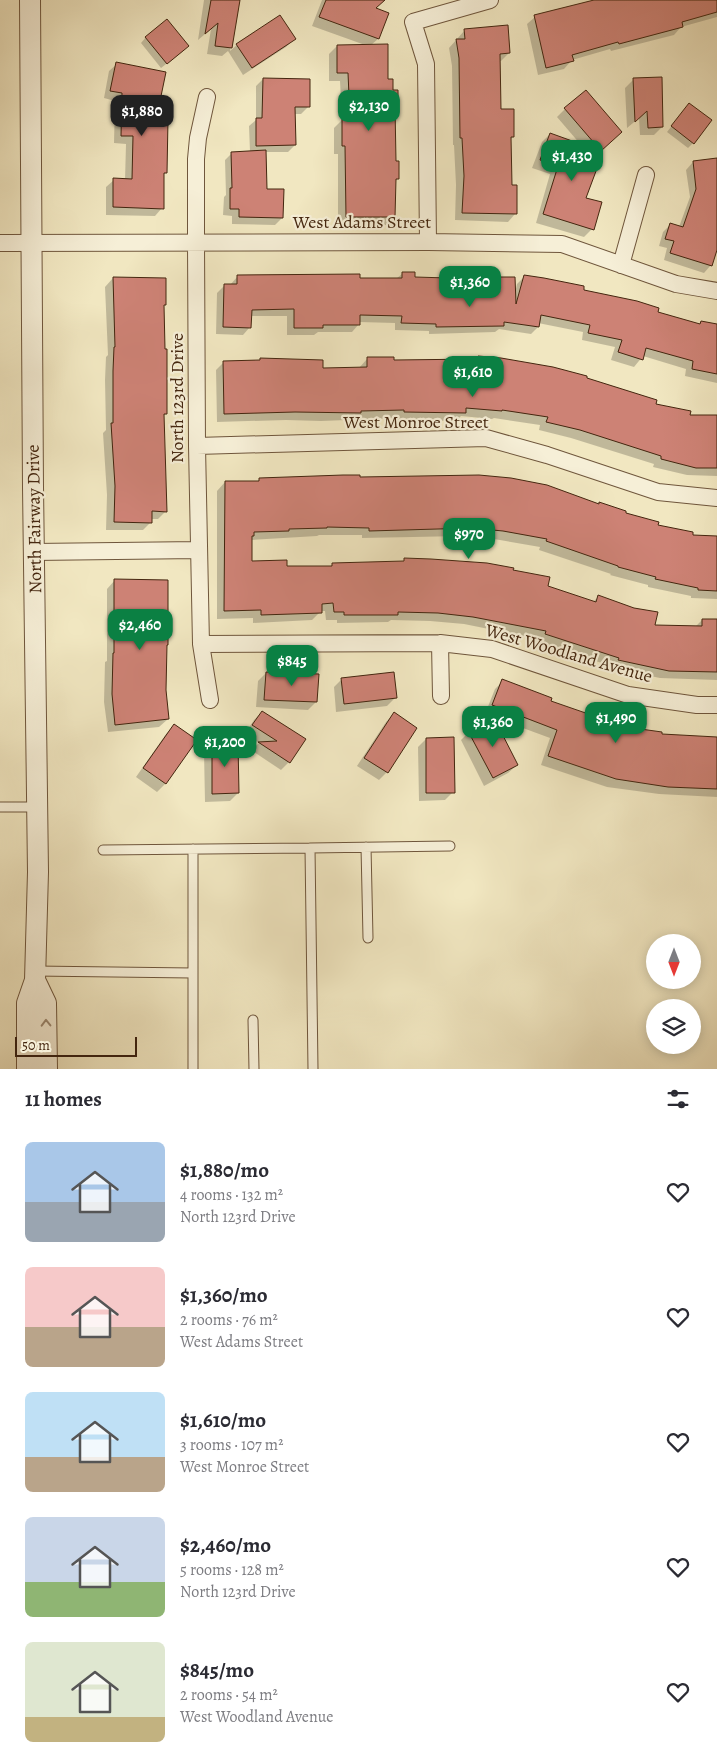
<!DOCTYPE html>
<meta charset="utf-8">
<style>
body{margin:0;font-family:Alegreya,serif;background:#f2f2f3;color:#2b2b33;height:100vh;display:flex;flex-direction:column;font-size:19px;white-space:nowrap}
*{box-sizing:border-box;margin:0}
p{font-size:16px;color:#7c7c81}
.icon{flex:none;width:28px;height:28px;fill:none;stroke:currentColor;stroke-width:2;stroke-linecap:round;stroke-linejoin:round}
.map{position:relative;height:1069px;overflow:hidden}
.drawer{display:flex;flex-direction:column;background:#fff;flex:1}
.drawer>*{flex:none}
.needle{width:32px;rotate:180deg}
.controls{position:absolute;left:646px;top:934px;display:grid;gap:10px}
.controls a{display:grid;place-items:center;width:55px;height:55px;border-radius:50%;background:#fff;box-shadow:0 2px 12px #0003;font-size:25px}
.scale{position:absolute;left:15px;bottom:12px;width:122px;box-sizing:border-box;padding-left:5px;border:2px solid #44260f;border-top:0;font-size:14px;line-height:18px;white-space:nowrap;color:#44260f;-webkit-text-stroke:4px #f6efd7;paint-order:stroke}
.price{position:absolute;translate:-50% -42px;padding:0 11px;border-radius:10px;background:#0b8043;color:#fff;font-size:16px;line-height:32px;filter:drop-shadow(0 1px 2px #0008)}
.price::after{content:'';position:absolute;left:50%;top:30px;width:15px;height:11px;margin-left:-8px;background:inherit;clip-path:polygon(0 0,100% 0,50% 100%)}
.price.active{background:#222;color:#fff}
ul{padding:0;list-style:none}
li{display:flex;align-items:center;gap:15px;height:125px;padding:0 25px}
li span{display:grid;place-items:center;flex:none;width:140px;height:100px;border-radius:8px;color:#555}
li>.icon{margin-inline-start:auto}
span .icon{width:60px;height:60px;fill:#fffc;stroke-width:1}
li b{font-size:21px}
h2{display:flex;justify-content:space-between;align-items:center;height:60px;padding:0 25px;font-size:21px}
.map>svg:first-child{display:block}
.shadow{fill:#0003}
.building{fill:#cd8275;stroke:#44260f}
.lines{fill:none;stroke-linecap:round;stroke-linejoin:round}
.service-casing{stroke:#6f563c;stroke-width:11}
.minor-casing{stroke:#6f563c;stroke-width:18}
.tertiary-casing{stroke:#6f563c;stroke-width:22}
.service{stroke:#f6efd7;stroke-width:9}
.minor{stroke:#f6efd7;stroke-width:16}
.tertiary{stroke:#f6efd7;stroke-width:20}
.oneway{stroke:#9d8a73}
.labels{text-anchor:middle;stroke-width:4.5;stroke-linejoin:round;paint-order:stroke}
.street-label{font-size:18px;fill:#44260f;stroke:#f6efd7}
</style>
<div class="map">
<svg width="717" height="1069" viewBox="0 0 717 1069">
<rect width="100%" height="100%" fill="#f1e7c1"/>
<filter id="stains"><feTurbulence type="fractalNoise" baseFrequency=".004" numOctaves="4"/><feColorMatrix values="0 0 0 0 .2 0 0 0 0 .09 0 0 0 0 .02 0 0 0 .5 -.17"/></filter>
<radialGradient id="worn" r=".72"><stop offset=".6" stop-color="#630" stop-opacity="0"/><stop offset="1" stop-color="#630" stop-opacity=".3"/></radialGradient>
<path class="shadow" d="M204 0H238L230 51 237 45 294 39 286 47 243 75 228 51 222 56 207 54 211 29 198 40Z
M322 0H351L387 14 378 39 371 45 392 91 397 106 394 109 395 163 398 178 395 182 394 217 386 225H338V154H334V128L342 120 340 81H329V54L337 46 365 45 312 26Z
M603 0H717V17L681 27 674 35 611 51 610 49 572 60 564 69 538 75 527 24 535 17Z
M465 30 509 53 501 61H499L500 111 513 137 510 140V186L515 214 508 222 455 220 456 185 454 145H453L452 66 449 48Z
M146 37 183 51 161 68 141 43Z
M117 64 159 101 158 120 166 172 163 175 162 208 155 216 106 215V187L114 180H125L126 144 114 143 115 101 104 98 109 71Z
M263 79 308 107 301 114H294L295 145 288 152H265L266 190 282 191V218L275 225 232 224V216L223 215 224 197 226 195 225 160 232 153 250 152 249 126 256 120V86Z
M634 79 662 127 654 135H640L639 118 627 128 625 88Z
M565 109 621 132 589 161 585 199 592 229 584 237 536 223 550 174 532 168 542 142 550 134 581 145 557 117Z
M684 110 693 143 688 148 667 132Z
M717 159V246L711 265 704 273 664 260 667 248 659 246 663 232 671 224 679 227 690 197 686 170 693 162Z
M403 273 414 278 446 279 449 276 472 277 475 274 491 278 515 293 517 284 525 276 699 325 701 322 717 325V383L685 376 686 369 643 356 634 367 611 360 615 347 582 340 583 332 538 323V327L531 334 499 329 495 332 429 334V331L395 330V323L359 322V324L352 332H318L314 335H287V316H250V327L243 335 216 334 217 293 225 285H230L238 276 396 279Z
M113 278 165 304 163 306 166 414 163 416 166 511 158 519H151V522L143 530H106L107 495 103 433 106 430 105 380 106 357 108 355 105 287Z
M479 357 585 379 688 416 717 417V476L687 475 653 467 654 464 571 438 539 430 540 425 494 418 492 419 461 416 456 421 397 420V418L321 421 286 420 217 422 216 370 224 362 322 369 359 368 367 359 393 361 476 360Z
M359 478 624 514 691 536 717 537V599L691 598V596L648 587V585L610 575 611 574 539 550 540 547 494 539 463 536 362 538V535H319L317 536 251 540V563L286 568H329L333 564 403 562 405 560 512 571 547 587 593 602 599 596 654 626 695 627 702 620H717V680L660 678 611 668V666L537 642 538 639 464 624 430 621 391 620 388 622 337 623V620H326L325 611H321L312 620 253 623V618L217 619V491L225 482H257L260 479Z
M115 580 165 646V690L168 719 159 727 108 732 104 702 105 662 107 661V589Z
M266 673 316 702 308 710 256 707 258 681Z
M342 679 395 698 387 706 336 712 334 687Z
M503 681 550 702 626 728 660 735 717 738V797L659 794 607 787 541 765 550 738 485 714 495 689Z
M262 712 289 762 281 770 251 750 259 743 245 734 254 720Z
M394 714 416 728 387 772 379 780 357 766 386 722Z
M174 726 166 783 157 792 136 777 166 734Z
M469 732 517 765 508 773 484 786 461 740Z
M426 739 453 792 445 800 419 801 418 747Z
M212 743 238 793 230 801 205 802 204 752Z"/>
<path class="building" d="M211 0H240L232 48 215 46 218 23 205 34Z
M326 0H385L376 8 389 13 379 39 319 17Z
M594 0H717V12L682 22 683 27 619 44 618 42 572 55 574 61 546 68 534 15Z
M280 15 296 39 252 68 236 44Z
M167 19 189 46 167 64 145 37Z
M508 25 510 53 500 54 501 109H514V137H511L512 185H517V214L462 213 464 176 462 138H460L459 58 456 39H465L464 29Z
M388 44V79H393V90H398V107H395L396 161H399V179H396L395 217H346L345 146H342V118H350L348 73H337V45Z
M116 62 166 72 160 101 159 119H168L167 173H164V209L113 207V178L132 179 133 136H121L122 93 110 91Z
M662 77 663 127 648 128 647 111 635 122 633 78Z
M263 78 310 79V107H295L296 145 256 146V118H262Z
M586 90 622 132 601 151 564 108Z
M689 103 712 120 694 144 671 126Z
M550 133 600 151 590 160 599 163 586 198 602 202 594 230 543 214 558 166 540 160Z
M266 150 267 189H284L283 218 239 217V209H230V188H232L231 152Z
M717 158V250L712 266 670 253 674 241 665 239 670 223 683 227 696 189 693 161Z
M402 272H415V277L448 278 449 275 475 276 474 273 492 272V277H515L516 304 524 275 544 278 584 286V290L637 301 659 308 658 312 700 324 701 321 717 324V374L692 369 693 361 646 348 643 360 618 352 622 340 588 333 590 325 541 315 539 327 504 322V326L436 327V324L401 323 402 316 360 315V325H323V328H294V309L252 310 251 328 223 327 224 284H237V275L360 274V278H402Z
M113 277 166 278V305H164L165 349H167V414H164L167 512 152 511V523L114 522 115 486 111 423H113V371L114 347H115Z
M478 356 501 358 553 367 587 376V378L657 400 656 404 691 411 690 415H717V468H696L661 459V456L580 430 546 422 548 417 502 410V411L466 408V413L404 412V410L361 411V413L295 412 224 414 223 361 260 360V358L323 360V368L367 367V357H394V360L478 359Z
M343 475H360V477L479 475 511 478 547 485 599 504V502L626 511V513L659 522 658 525 693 532V535L717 536V591L698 590V588L655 579 656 577 618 567V566L546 541 547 539 503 531 472 528 369 531V528L327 527V528L289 529V531L254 532V536H252V561L287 560V566H332V563L404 561V558L431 559 487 563 514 568 513 570 550 577 548 586 596 602 598 595 634 608 658 612 655 625 702 626V619H717V672L669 671 618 660 619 658 545 634 546 631 473 617 438 613 398 612V615H344V612H334L333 603 322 604V613L261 615V610L224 611 225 481H259V478Z
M114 579 168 580V645H167L166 690 169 719 115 725 112 694 113 653H114Z
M266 672 319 674 317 702 264 700Z
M394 672 397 698 344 704 341 678Z
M502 679 552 698 551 701 626 727 662 732V734L717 737V789L668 787 616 779 548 756 557 730 492 705Z
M262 711 306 739 290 763 258 742 277 741 252 725Z
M394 712 417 728 388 773 364 758Z
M494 718 518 765 493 778 468 731Z
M174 724 197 740 166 784 143 768Z
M454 737 455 793H426V738Z
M212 742H238L239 793 212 794Z"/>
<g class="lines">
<g class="service-casing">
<path id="service" d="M0 807H37
M366 847 368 938
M193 849V1069
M103 850 310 848
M35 971 192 973
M253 1020 254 1069
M313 1069 310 848 450 846"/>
</g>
<g class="minor-casing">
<path id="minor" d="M207 97 198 138 196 159V242L197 446 201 644 210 700
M428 242 426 64 413 22 490 0
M0 243 428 242 562 244 676 284 717 291
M621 265 646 175
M197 446 486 438 547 455 658 492 717 498
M34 552 198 550
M440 643 441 696
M201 644 440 643 492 649 628 695 697 705H717"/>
</g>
<g class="tertiary-casing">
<path id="tertiary" d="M35 980 46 1003 47 1069
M27 1069V1003L35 980 38 872 33 487 30 0"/>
</g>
<use href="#service" class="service"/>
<use href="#minor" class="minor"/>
<use href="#tertiary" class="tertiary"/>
</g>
<defs><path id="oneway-chevron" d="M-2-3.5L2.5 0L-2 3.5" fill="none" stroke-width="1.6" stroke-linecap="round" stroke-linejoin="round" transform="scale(1.25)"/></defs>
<use class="oneway" href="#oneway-chevron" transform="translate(46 1023) rotate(-91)"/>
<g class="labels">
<g class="street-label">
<text x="362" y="228">West Adams Street</text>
<text transform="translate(177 398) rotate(-90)" y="6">North 123rd Drive</text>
<text x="416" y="428">West Monroe Street</text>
<text transform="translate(34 519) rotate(-91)" y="6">North Fairway Drive</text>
<text transform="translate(569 653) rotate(16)" y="6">West Woodland Avenue</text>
</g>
</g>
<rect width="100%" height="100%" filter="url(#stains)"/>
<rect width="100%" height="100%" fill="url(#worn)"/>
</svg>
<div class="controls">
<a><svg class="needle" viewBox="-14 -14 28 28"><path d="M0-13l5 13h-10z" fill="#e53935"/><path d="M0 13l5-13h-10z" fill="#7c7c81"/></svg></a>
<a><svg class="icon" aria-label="layers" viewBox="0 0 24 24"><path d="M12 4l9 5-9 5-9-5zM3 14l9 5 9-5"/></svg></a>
</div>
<div class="scale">50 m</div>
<b class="price" style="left:369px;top:132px">$2,130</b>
<b class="price active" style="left:142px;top:137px">$1,880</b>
<b class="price" style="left:572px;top:182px">$1,430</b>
<b class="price" style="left:470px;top:308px">$1,360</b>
<b class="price" style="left:473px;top:398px">$1,610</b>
<b class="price" style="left:469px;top:560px">$970</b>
<b class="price" style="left:140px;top:651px">$2,460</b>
<b class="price" style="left:292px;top:687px">$845</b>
<b class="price" style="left:616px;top:744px">$1,490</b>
<b class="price" style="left:493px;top:748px">$1,360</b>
<b class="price" style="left:225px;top:768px">$1,200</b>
</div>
<section class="drawer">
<h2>11 homes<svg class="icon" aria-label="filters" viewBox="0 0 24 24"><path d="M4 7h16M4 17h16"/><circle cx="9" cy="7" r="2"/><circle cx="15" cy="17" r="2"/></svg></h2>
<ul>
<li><span style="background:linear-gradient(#a9c7e8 60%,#9aa5b1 0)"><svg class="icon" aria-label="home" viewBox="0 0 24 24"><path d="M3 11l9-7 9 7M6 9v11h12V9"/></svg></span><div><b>$1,880/mo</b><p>4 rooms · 132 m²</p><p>North 123rd Drive</p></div><svg class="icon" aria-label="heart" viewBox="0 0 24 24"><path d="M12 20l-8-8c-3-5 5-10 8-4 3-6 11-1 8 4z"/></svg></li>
<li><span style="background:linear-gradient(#f6c9c9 60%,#b9a48a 0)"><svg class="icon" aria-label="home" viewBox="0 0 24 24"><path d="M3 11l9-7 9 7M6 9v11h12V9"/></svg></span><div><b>$1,360/mo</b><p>2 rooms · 76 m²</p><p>West Adams Street</p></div><svg class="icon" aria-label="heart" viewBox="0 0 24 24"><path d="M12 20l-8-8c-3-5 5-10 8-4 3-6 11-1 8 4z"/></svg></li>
<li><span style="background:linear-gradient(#bfe0f5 65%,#b9a48a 0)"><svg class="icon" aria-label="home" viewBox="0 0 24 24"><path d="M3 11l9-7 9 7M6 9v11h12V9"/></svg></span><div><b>$1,610/mo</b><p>3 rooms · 107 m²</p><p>West Monroe Street</p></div><svg class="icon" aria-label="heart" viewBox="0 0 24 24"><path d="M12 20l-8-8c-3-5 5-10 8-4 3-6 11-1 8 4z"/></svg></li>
<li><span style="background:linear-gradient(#c9d6e8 65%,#8fb573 0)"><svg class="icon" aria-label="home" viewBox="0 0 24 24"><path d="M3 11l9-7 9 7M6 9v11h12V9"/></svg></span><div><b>$2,460/mo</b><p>5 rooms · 128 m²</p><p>North 123rd Drive</p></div><svg class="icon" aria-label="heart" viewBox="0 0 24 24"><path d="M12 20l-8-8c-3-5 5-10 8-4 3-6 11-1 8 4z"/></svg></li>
<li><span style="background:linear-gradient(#dfe7d0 75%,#c2b280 0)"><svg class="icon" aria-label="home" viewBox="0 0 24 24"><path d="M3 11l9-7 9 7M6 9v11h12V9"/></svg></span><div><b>$845/mo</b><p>2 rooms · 54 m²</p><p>West Woodland Avenue</p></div><svg class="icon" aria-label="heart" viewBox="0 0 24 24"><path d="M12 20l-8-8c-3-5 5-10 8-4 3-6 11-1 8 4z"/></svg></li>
</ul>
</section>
